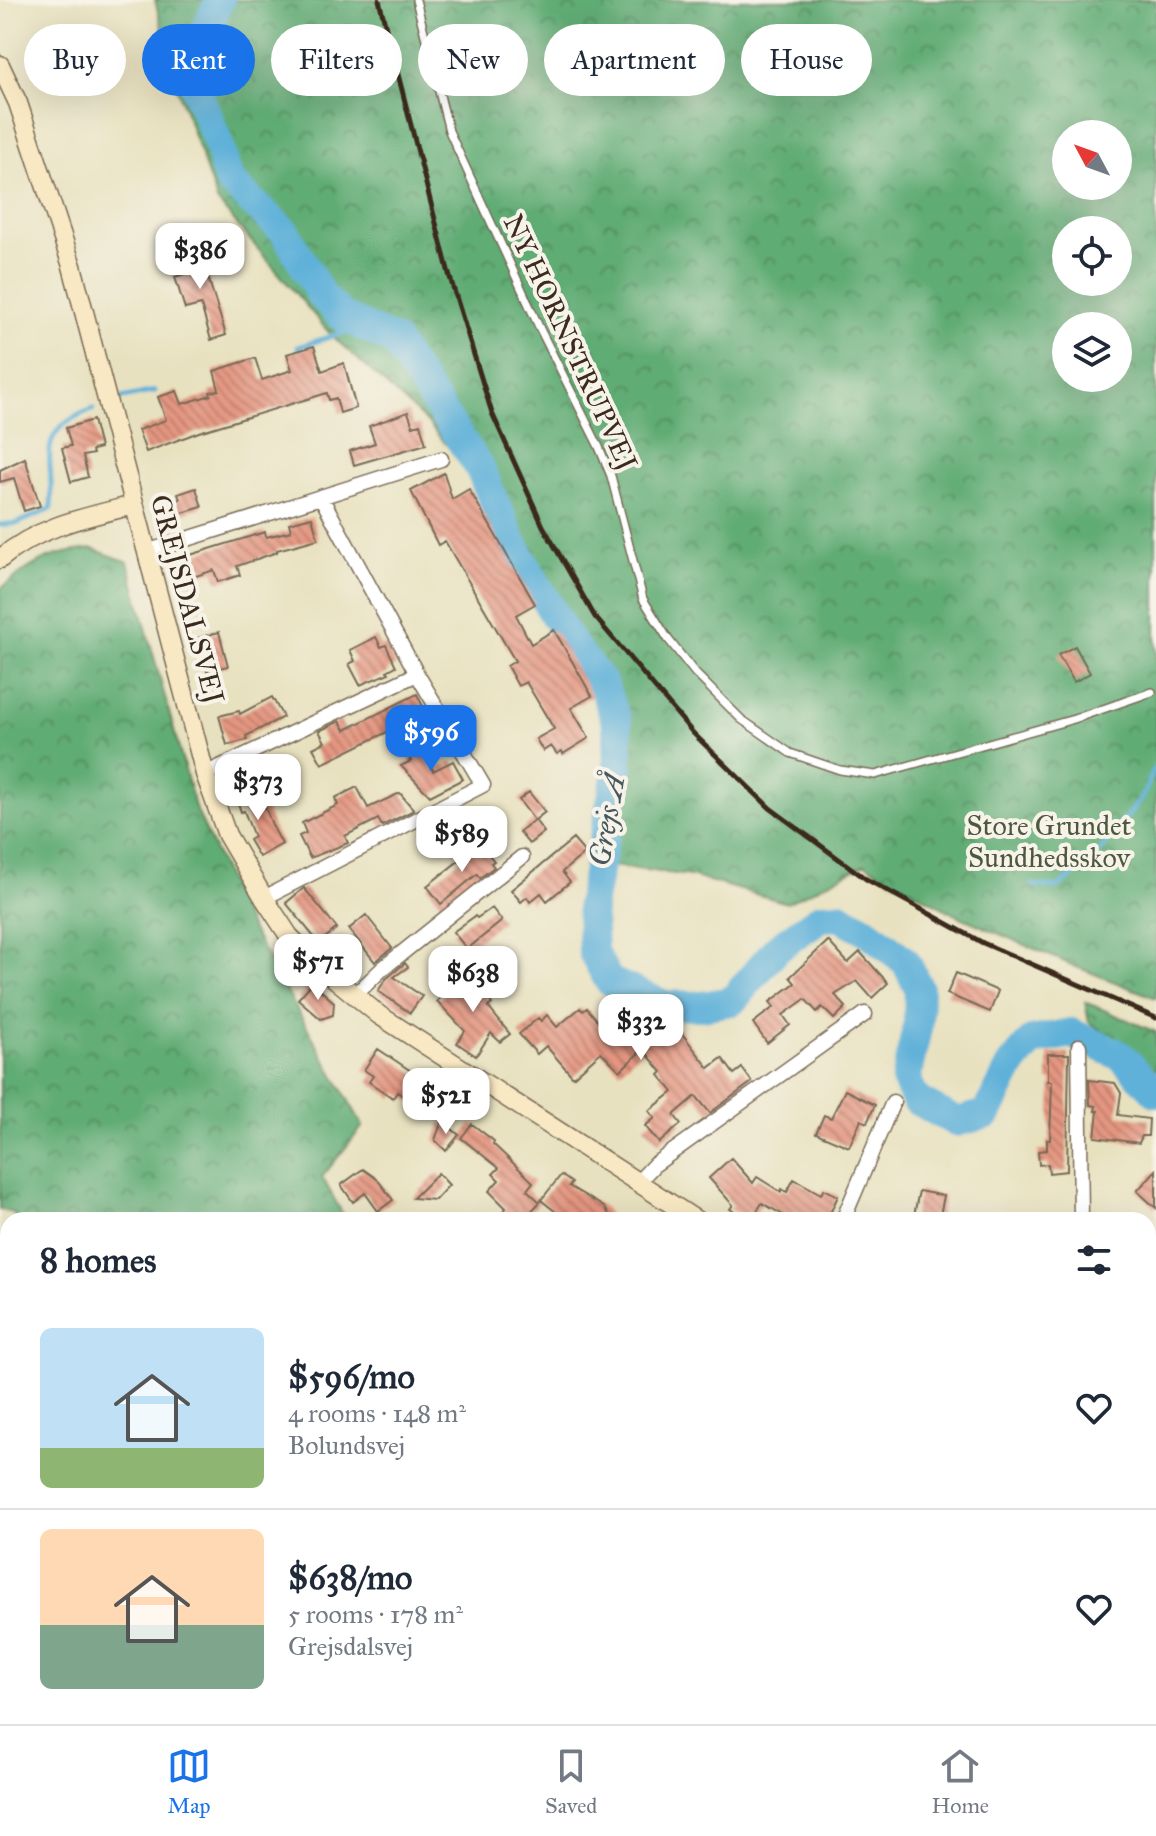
<!DOCTYPE html>
<meta charset="utf-8">
<style>
body{margin:0;font-family:"IM FELL Great Primer",serif;background:#f6f6f7;color:#1f2937;height:100vh;display:flex;flex-direction:column;font-size:30px;white-space:nowrap}
*{box-sizing:border-box;margin:0}
p{font-size:26px;color:#747a83}
.icon{flex:none;width:44px;height:44px;fill:none;stroke:currentColor;stroke-width:2;stroke-linecap:round;stroke-linejoin:round}
.map{position:relative;flex:1;overflow:hidden}
.side{position:absolute;left:0px;top:1212px;width:1156px;height:512px;display:flex;flex-direction:column;background:#fff;border-radius:24px 24px 0 0;box-shadow:0 8px 32px #0002}
.side>*{flex:none}
.hud{position:absolute;left:24px;top:24px;width:1108px;height:72px;display:flex;gap:16px}
.needle{width:52px;rotate:311deg}
.buttons{position:absolute;left:1052px;top:120px;display:grid;gap:16px}
.buttons a{display:grid;place-items:center;width:80px;height:80px;border-radius:50%;background:#fff;box-shadow:0 8px 32px #0002;font-size:40px}
.price{position:absolute;translate:-50% -68px;padding:0 18px;border-radius:16px;background:#fff;color:#222;font-size:26px;line-height:52px;filter:drop-shadow(0 2px 4px #0008)}
.price::after{content:'';position:absolute;left:50%;top:48px;width:24px;height:18px;margin-left:-12px;background:inherit;clip-path:polygon(0 0,100% 0,50% 100%)}
.price.current{background:#1a73e8;color:#fff}
ul{padding:0;list-style:none}
li{display:flex;align-items:center;gap:24px;height:200px;padding:0 40px}
li+li{border-top:2px solid #e0e1e3}
li span{display:grid;place-items:center;flex:none;width:224px;height:160px;border-radius:12px;color:#555}
li>.icon{margin-inline-start:auto}
span .icon{width:96px;height:96px;fill:#fffc;stroke-width:1}
li b{font-size:34px}
h2{display:flex;justify-content:space-between;align-items:center;height:96px;padding:0 40px;font-size:34px}
.tag{padding:0 28px;border-radius:36px;background:#fff;box-shadow:0 8px 32px #0002;font-size:28px;line-height:72px}
.tag.current{background:#1a73e8;color:#fff}
.tab-bar{display:flex;justify-content:space-around;align-items:center;height:112px;border-top:2px solid #e0e1e3;background:#fff;font-size:22px;color:#747a83}
.tab-bar a{display:grid;justify-items:center;gap:4px}
.tab-bar .current{color:#1a73e8}
.map>svg:first-child{display:block}
.forest{fill:url(#forest-crowns);stroke:#4e6b49;stroke-width:2;fill-rule:evenodd}
.lines{fill:none;stroke-linecap:round;stroke-linejoin:round}
.stream{stroke:#5eb1d9;stroke-width:5}
.river{stroke:#5eb1d9;stroke-width:30}
.building{fill:url(#building-back-hatch)}
.lane-casing{stroke:#786a56;stroke-width:10}
.street-casing{stroke:#786a56;stroke-width:17}
.secondary-casing{stroke:#786a56;stroke-width:21}
.lane{stroke:#fff;stroke-width:7}
.street{stroke:#fff;stroke-width:14}
.secondary{stroke:#f8e8c3;stroke-width:18}
.rail{stroke:#3b2a1e;stroke-width:5}
.labels{text-anchor:middle;stroke-width:8;stroke-linejoin:round;paint-order:stroke}
.street-label{font-size:28px;fill:#3b2a1e;stroke:#f7f3e8}
.park-label{font-size:28px;fill:#4d593e;stroke:#f7f3e8}
.water-label{font-size:30px;font-style:italic;fill:#47595f;stroke:#f7f3e8}
</style>
<div class="map">
<svg width="1156" height="1724" viewBox="0 0 1156 1724">
<defs>
<pattern id="forest-crowns" width="20" height="18" patternUnits="userSpaceOnUse" patternTransform="scale(2)"><rect width="20" height="18" fill="#61ac74"/><path d="M2 6a3 3 0 1 1 6 0M12 15a3 3 0 1 1 6 0" fill="none" stroke="#518c5f"/></pattern>
<pattern id="building-back-hatch" width="6" height="6" patternUnits="userSpaceOnUse" patternTransform="scale(2)"><rect width="6" height="6" fill="#e49681"/><path d="M-1 5l2 2M0 0l6 6M5-1l2 2" fill="none" stroke="#ba7b69"/></pattern>
</defs>
<rect width="100%" height="100%" fill="#f7f3e8"/>
<filter id="ink" filterUnits="userSpaceOnUse"><feTurbulence type="fractalNoise" baseFrequency=".0125" numOctaves="2"/><feDisplacementMap in="SourceGraphic" scale="16" xChannelSelector="R" yChannelSelector="G"/><feConvolveMatrix kernelMatrix="1 2 1 2 8 2 1 2 1" color-interpolation-filters="sRGB"/></filter>
<filter id="wash" filterUnits="userSpaceOnUse"><feTurbulence type="fractalNoise" baseFrequency=".006" numOctaves="4" result="noise"/><feDisplacementMap in="SourceGraphic" scale="32" xChannelSelector="R" yChannelSelector="G"/><feGaussianBlur stdDeviation="1.8" result="paint"/><feColorMatrix in="noise" values="0 0 0 0 0 0 0 0 0 0 0 0 0 0 0 0 0 1.4 0 .05"/><feComposite in="paint" operator="in"/></filter>
<g filter="url(#wash)">
<rect width="100%" height="100%" fill="#e8e1bf"/>
<path class="forest" d="M155 0H1156V998L1074 966 956 915 865 864 787 903 691 876 589 863 611 742 603 703 564 647 471 473 427 422 332 336 217 201 177 87ZM1066 134H1118V186H1066ZM1066 230H1118V282H1066ZM1066 326H1118V378H1066Z
M93 549 128 562 195 807 245 918 363 1126 322 1177 346 1220H16L14 1213 0 1210V589C36 562 47 553 93 549Z
M1085 1002 1156 1032V1078L1119 1043 1089 1022Z
M280 1716H502V1724H279Z
M693 1716H792L801 1724H680L687 1722Z"/>
<g class="lines">
<path class="stream" d="M298 347 364 326
M122 398 155 391
M0 525 18 523 51 509C55 455 31 433 93 409
M1033 885 1057 888 1090 864 1143 796 1156 765
M480 1724 486 1716"/>
<path class="river" d="M220 0 199 43 194 83 217 140 229 181 285 232 321 295 342 316 394 341 479 467 513 544 570 642 602 683 617 722 618 768 591 905 593 952 609 981 665 1005 702 1006 732 1001 777 948 821 917 840 916 870 933 906 962 919 989 918 1023 906 1079 916 1100 956 1122 987 1114 1011 1066 1032 1041 1071 1033 1121 1056 1156 1092"/>
</g>
<g id="blocks">
<path class="building" d="M197 242 226 335 211 340 201 305 185 309 175 277 190 272 182 247Z
M314 346 322 371 344 363 356 408 340 413 336 398 329 400 327 393 199 432 146 452 138 430 166 420 158 397 177 391 182 404 211 395 210 392 219 390 214 371 255 358 262 380 292 370 287 354Z
M408 412 413 426 420 424 426 444 354 465 350 451 375 443 369 426Z
M93 420 100 448 92 450 93 454 83 456 88 477 71 482 62 448 71 446 66 428Z
M25 458 40 506 24 511 14 478 0 482V470Z
M444 473 452 499 469 489 535 604 516 615 531 644 554 630 592 696 571 708 589 738 563 754 562 751 557 754 551 746 543 751 536 739 554 729 526 682 518 686 507 666 515 661 445 541 438 545 411 491Z
M196 488 202 507 179 514 175 501 180 499 178 494Z
M312 517 318 539 277 550V552L237 566 240 575 218 582 214 570 193 577 187 556 265 532 266 537 291 531 289 523Z
M219 632 228 666 207 671 198 638Z
M376 637 381 647 386 645 396 666 387 671 389 673 360 685 349 664 355 661 350 650Z
M1075 646 1090 673 1074 682 1058 655Z
M417 694 426 713 322 764 313 748 325 742 319 731 340 721 345 730Z
M272 697 283 717 246 736 247 740 227 745 219 716 239 711 240 714Z
M421 747 433 771 453 761 463 779 430 796 401 766 411 761 407 754Z
M257 786 272 825 282 844 259 857 249 840 254 837 244 811 241 812 237 800 240 799 238 793Z
M357 787 368 808 400 793 414 810 382 826 378 819 345 836 348 843 310 858 299 836 306 833 302 823 338 805 335 798Z
M529 792 545 812 535 820 544 832 529 844 519 832 534 820 519 800Z
M573 839 585 853 562 872 570 882 547 901 541 893 530 902 527 897 521 902 511 890Z
M480 844 494 861 491 863 494 867 480 878 477 874 441 904 427 886Z
M304 888 337 928 319 943 286 903Z
M492 908 502 921 467 949 453 932 475 916 477 918Z
M366 915 392 948 375 962 349 929Z
M828 941 848 963 860 952 888 983 872 998 857 981 835 995 846 1007 834 1019 822 1007 817 1012 805 999 783 1015 790 1025 767 1043 753 1023 774 1007 770 1002 795 983 790 977Z
M405 963 408 967 394 977 422 996 410 1013 378 991 386 979Z
M474 970 483 981 477 985 492 1004 488 1007 510 1034 500 1042 491 1033 476 1056 457 1043 465 1031 437 1001Z
M956 973 998 991 990 1012 947 994Z
M312 983 334 1002 333 1015 321 1019 298 999Z
M580 1008 583 1011 587 1008 614 1041 630 1026 646 1042 669 1017 709 1068 722 1058 734 1074 742 1068 752 1082 710 1113 696 1096 674 1115 681 1124 659 1143 645 1126 655 1118 649 1111 673 1092 659 1075 662 1072 643 1049 620 1071 601 1052 573 1077 546 1046 537 1054 519 1034 538 1018 541 1021 547 1015 557 1027Z
M378 1049 426 1081 412 1102 397 1092 393 1098 369 1082 373 1076 364 1070Z
M1048 1054H1069L1067 1171 1049 1173 1048 1164 1039 1165 1038 1151 1047 1150V1140H1050L1052 1081H1048Z
M1089 1080 1115 1083 1121 1093 1118 1115 1149 1119 1148 1136H1142L1139 1143 1095 1137 1098 1111H1095L1096 1106 1090 1105Z
M845 1090 875 1105 867 1123 861 1120 849 1147 816 1133 824 1115 831 1118Z
M442 1121 459 1135 446 1151 435 1140Z
M472 1124 494 1141 493 1144 533 1182 527 1190 540 1202 523 1220H495L506 1208 489 1191 499 1180 493 1174 499 1168 461 1138Z
M731 1158 753 1183 757 1177 781 1192 782 1189 787 1192 794 1179 821 1194 824 1189 838 1196 827 1220H792L762 1203 754 1216 748 1212 745 1218 730 1209 733 1205 709 1178Z
M363 1169 377 1179 393 1200 378 1211 365 1193 353 1202 341 1185Z
M1156 1170V1208L1137 1191Z
M438 1173 449 1185 435 1200 413 1198Z
M561 1175 572 1183 569 1186 604 1207 613 1220H566L541 1200Z
M919 1191 944 1196 939 1220H913Z"/>
</g>
</g>
<g filter="url(#ink)">
<use href="#blocks" fill-opacity="0" stroke="#786a56" stroke-width="2"/>
<g class="lines">
<g class="lane-casing">
<path id="lane" d="M416 0 449 131 540 329 599 447 611 476 643 599 668 639 695 673 741 719 790 753 840 770 875 775 1074 719 1152 692"/>
</g>
<g class="street-casing">
<path id="street" d="M146 552 441 459
M205 774 417 674
M264 898 483 785 417 674 321 497
M354 996 382 969 522 857
M1079 1046 1081 1220
M638 1182 654 1165 865 1014
M843 1220 893 1102
M1148 1253 1156 1254
M0 1417H8
M1148 1562 1156 1553
M0 1658H8
M949 1716 979 1724
M1141 1716 1150 1724
M539 1724 543 1716
M1047 1724 1063 1716"/>
</g>
<g class="secondary-casing">
<path id="secondary" d="M0 65 18 103 72 266 205 774 227 835 264 898 289 936 317 964 379 1015 696 1220
M0 559C38 526 87 517 134 505
M1148 1345 1156 1347"/>
</g>
<use href="#lane" class="lane"/>
<use href="#street" class="street"/>
<use href="#secondary" class="secondary"/>
<path class="rail" d="M379 0 449 274 492 413 543 526 595 617 693 733 770 808 866 879 983 943 1156 1018"/>
</g>
</g>
<g class="labels">
<g class="street-label">
<text transform="translate(571 342) rotate(65)" y="10">NY HORNSTRUPVEJ</text>
<text transform="translate(188 599) rotate(75)" y="10">GREJSDALSVEJ</text>
</g>
<g class="park-label">
<text x="1049" y="835">Store Grundet<tspan x="1049" dy="32">Sundhedsskov</tspan></text>
</g>
<g class="water-label">
<text transform="translate(607 820) rotate(-80)" y="10">Grejs Å</text>
</g>
</g>
</svg>
<div class="buttons">
<a><svg class="needle" viewBox="-14 -14 28 28"><path d="M0-13l5 13h-10z" fill="#e53935"/><path d="M0 13l5-13h-10z" fill="#747a83"/></svg></a>
<a><svg class="icon" aria-label="locate" viewBox="0 0 24 24"><circle cx="12" cy="12" r="6"/><path d="M12 2v4M12 18v4M2 12h4M18 12h4"/></svg></a>
<a><svg class="icon" aria-label="layers" viewBox="0 0 24 24"><path d="M12 4l9 5-9 5-9-5zM3 14l9 5 9-5"/></svg></a>
</div>
<b class="price" style="left:200px;top:291px">$386</b>
<b class="price current" style="left:431px;top:773px">$596</b>
<b class="price" style="left:258px;top:822px">$373</b>
<b class="price" style="left:462px;top:874px">$589</b>
<b class="price" style="left:318px;top:1002px">$571</b>
<b class="price" style="left:473px;top:1014px">$638</b>
<b class="price" style="left:641px;top:1062px">$332</b>
<b class="price" style="left:446px;top:1136px">$521</b>
<div class="hud">
<a class="tag">Buy</a>
<a class="tag current">Rent</a>
<a class="tag">Filters</a>
<a class="tag">New</a>
<a class="tag">Apartment</a>
<a class="tag">House</a>
</div>
<section class="side">
<h2>8 homes<svg class="icon" aria-label="filters" viewBox="0 0 24 24"><path d="M4 7h16M4 17h16"/><circle cx="9" cy="7" r="2"/><circle cx="15" cy="17" r="2"/></svg></h2>
<ul>
<li><span style="background:linear-gradient(#bfe0f5 75%,#8fb573 0)"><svg class="icon" aria-label="home" viewBox="0 0 24 24"><path d="M3 11l9-7 9 7M6 9v11h12V9"/></svg></span><div><b>$596/mo</b><p>4 rooms · 148 m²</p><p>Bolundsvej</p></div><svg class="icon" aria-label="heart" viewBox="0 0 24 24"><path d="M12 20l-8-8c-3-5 5-10 8-4 3-6 11-1 8 4z"/></svg></li>
<li><span style="background:linear-gradient(#ffd9b3 60%,#7fa58c 0)"><svg class="icon" aria-label="home" viewBox="0 0 24 24"><path d="M3 11l9-7 9 7M6 9v11h12V9"/></svg></span><div><b>$638/mo</b><p>5 rooms · 178 m²</p><p>Grejsdalsvej</p></div><svg class="icon" aria-label="heart" viewBox="0 0 24 24"><path d="M12 20l-8-8c-3-5 5-10 8-4 3-6 11-1 8 4z"/></svg></li>
</ul>
</section>
</div>
<nav class="tab-bar">
<a class="current"><svg class="icon" aria-label="map" viewBox="0 0 24 24"><path d="M3 6l6-2 6 2 6-2v14l-6 2-6-2-6 2zM9 4v14M15 6v14"/></svg>Map</a>
<a><svg class="icon" aria-label="saved" viewBox="0 0 24 24"><path d="M7 4h10v16l-5-4-5 4z"/></svg>Saved</a>
<a><svg class="icon" aria-label="home" viewBox="0 0 24 24"><path d="M3 11l9-7 9 7M6 9v11h12V9"/></svg>Home</a>
</nav>
